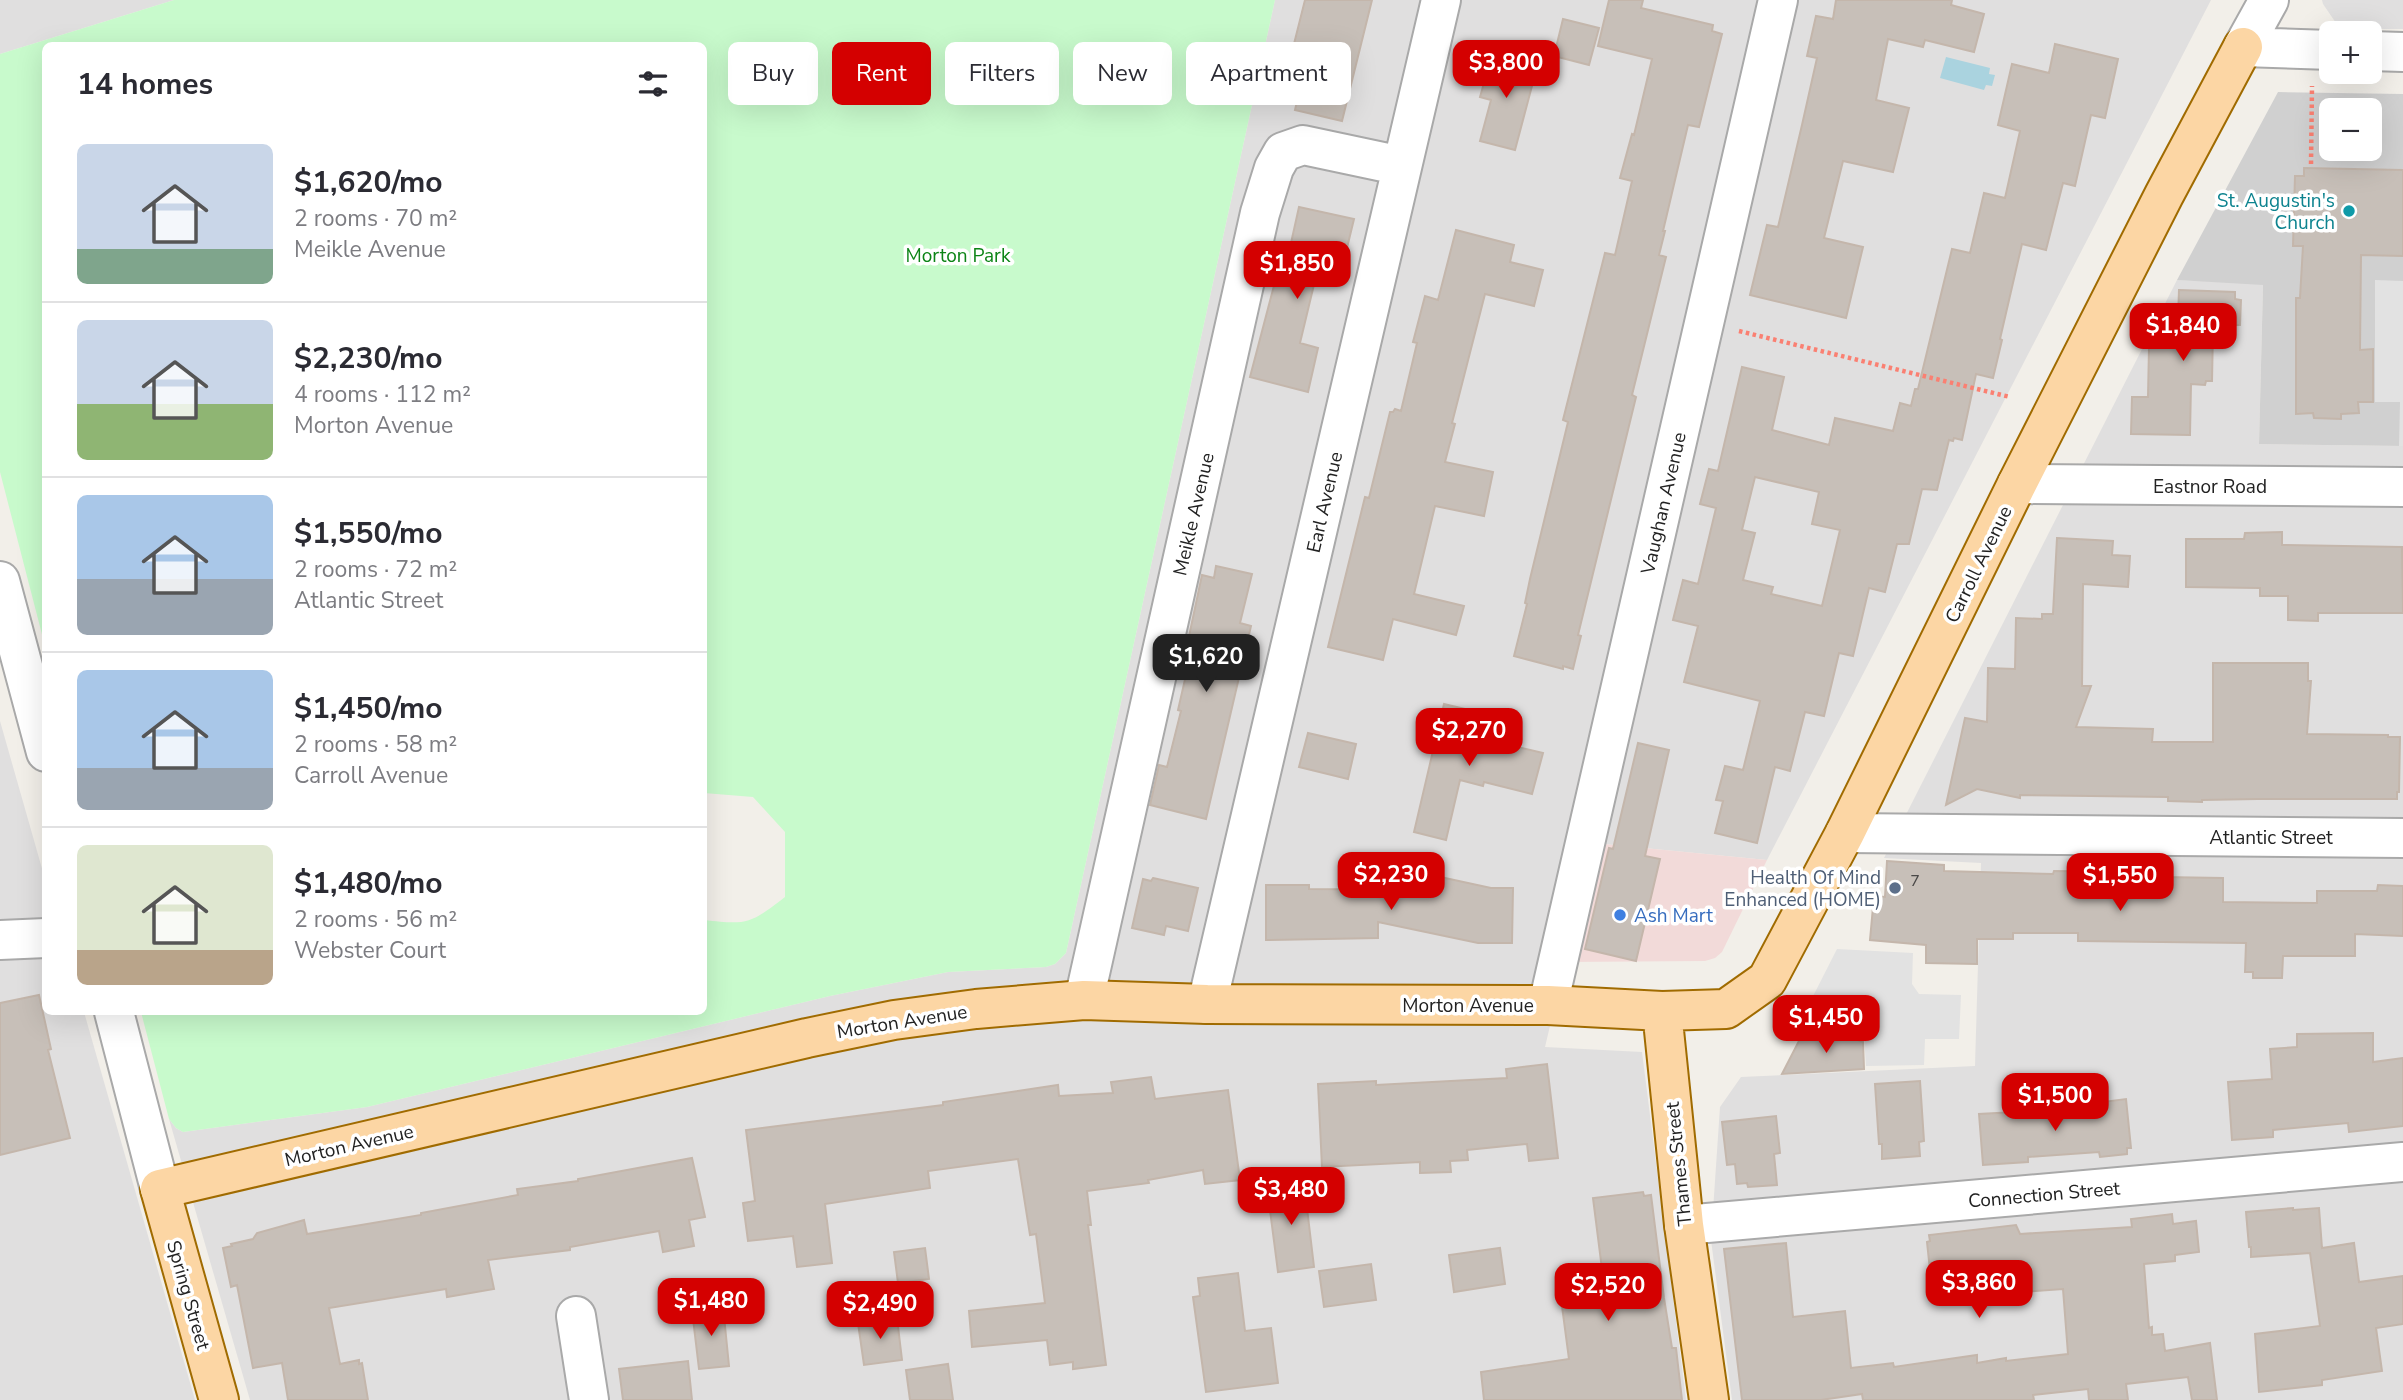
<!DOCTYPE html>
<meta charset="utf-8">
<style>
body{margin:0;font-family:"Nunito Sans",sans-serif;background:#f7f7f7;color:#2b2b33;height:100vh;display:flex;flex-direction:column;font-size:26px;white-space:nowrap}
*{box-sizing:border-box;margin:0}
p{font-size:23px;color:#7c7c81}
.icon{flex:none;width:38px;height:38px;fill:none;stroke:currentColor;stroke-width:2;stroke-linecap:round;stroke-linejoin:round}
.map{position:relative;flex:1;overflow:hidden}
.side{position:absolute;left:42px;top:42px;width:665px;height:973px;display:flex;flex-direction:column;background:#fff;border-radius:10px;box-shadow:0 7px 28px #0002}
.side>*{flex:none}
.guide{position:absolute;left:728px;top:42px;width:665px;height:63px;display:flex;gap:14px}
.tools{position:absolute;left:2319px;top:21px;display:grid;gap:14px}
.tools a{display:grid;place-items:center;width:63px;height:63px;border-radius:10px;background:#fff;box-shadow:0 7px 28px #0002;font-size:35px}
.price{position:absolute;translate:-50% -60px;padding:0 16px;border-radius:14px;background:#d40000;color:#fff;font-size:23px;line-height:46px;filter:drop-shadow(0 2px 4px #0008)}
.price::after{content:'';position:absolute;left:50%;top:42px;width:21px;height:16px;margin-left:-10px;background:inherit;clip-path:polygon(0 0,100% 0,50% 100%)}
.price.on{background:#222;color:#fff}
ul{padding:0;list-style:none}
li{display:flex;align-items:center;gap:21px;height:175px;padding:0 35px}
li+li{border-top:2px solid #e1e1e2}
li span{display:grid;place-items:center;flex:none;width:196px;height:140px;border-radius:10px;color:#555}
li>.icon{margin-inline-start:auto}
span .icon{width:84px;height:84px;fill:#fffc;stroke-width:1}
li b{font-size:30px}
h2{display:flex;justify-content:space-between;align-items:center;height:84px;padding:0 35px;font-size:30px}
.tag{padding:0 24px;border-radius:10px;background:#fff;box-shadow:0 7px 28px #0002;font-size:24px;line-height:63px}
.tag.on{background:#d40000;color:#fff}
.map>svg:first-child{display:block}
.residential{fill:#e0dfdf}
.commercial{fill:#f2dad9}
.religious{fill:#d0d0d0;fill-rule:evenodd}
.park{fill:#c8facc}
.parking{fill:#e2e2e2}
.water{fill:#aad3df}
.building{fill:#c7bfb8;stroke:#c4b6ab;stroke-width:2;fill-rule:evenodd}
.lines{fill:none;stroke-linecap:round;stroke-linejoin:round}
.minor-casing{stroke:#a9a9a9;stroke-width:42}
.major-casing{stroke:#a06b00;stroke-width:42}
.path{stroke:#fa8072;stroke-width:4.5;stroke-dasharray:3.5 3.5;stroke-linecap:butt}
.minor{stroke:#fff;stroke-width:38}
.major{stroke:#fcd6a4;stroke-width:38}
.culture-dot{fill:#0f9aa8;stroke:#fff;stroke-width:2.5}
.service-dot{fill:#5c6f8a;stroke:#fff;stroke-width:2.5}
.shop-dot{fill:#3f7fe0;stroke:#fff;stroke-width:2.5}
.labels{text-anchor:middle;stroke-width:7;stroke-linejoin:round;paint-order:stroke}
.number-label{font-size:16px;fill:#4b4948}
.culture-label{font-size:19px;fill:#0d838f;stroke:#fff;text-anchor:end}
.park-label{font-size:19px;fill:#0c8416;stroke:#fff}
.street-label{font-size:19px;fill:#222;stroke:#fff}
.service-label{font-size:19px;fill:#4e5e75;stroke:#fff;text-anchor:end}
.shop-label{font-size:19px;fill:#366cbe;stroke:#fff;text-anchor:start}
</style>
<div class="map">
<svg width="2403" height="1400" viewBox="0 0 2403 1400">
<rect width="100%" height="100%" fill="#f2efe9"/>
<path class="residential" d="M0 0H174L0 54Z
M1275 0H2211L1767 860 1593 843 1545 1047 1642 1052 1686 1400H250L169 1119 176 1128 183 1132 367 1107 830 996 948 972 1046 967 1055 964 1066 953Z
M2322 0H2403V29H2364L2336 23 2323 4Z
M2177 280 2263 283 2259 444 2403 446V1400H1732L1711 1240 1720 1107 1741 1077 1975 1066 1981 863 1884 858Z
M0 721 45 879 46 1012H84L195 1400H0Z"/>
<path class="commercial" d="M1593 843 1767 860 1722 952 1715 958 1705 961 1565 962Z"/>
<path class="religious" d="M2278 92 2403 94V446L2259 444 2263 285 2177 280ZM2331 110H2370V149H2331Z"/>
<path class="park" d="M174 0H1275L1066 953 1055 964 1046 967 948 972 830 996 367 1107 183 1132 176 1128 169 1119 141 1012H704V920C747 925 750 924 785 897V832L753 797 704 793V46H46L45 646 0 472V54Z"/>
<path class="parking" d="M2375 280 2403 281V446H2399L2400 402H2375Z
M1837 949 1913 953 1912 984 1919 994 1961 995 1959 1039H1925L1924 1065 1866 1066 1864 1035 1805 1037 1806 1010Z"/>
<path class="water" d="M1946 57 1990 68 1989 74 1995 75 1992 86 1986 85 1984 90 1940 78Z"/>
<path class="building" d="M1305 0H1372L1342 121 1295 110 1307 59 1291 56Z
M1609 0H1643L1641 8 1713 25 1712 31 1722 34 1699 127 1688 125 1663 231H1665L1659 255 1666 257 1632 395 1636 397 1578 635 1581 636 1573 669 1563 666V669L1514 656 1527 604 1525 603 1530 579 1568 422 1563 420 1605 253 1615 255 1632 181 1620 178 1632 134 1634 135 1652 59 1598 46Z
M1836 0H1952L1951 5 1984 14 1974 52 1925 40 1923 47 1888 39 1876 100 1909 108 1893 172 1843 161 1824 238 1863 247 1846 318 1750 295 1767 225 1778 227 1802 125 1817 58 1807 56 1816 16 1833 19Z
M1563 19 1599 28 1589 65 1554 56Z
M2055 44 2118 59 2105 118 2091 115 2075 186 2063 183 2046 250 2022 244 2000 339 2002 340 1993 378 1976 374 1962 440 1954 438 1953 441 1949 440 1937 490 1922 489 1909 544H1897L1885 592 1869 588 1853 656 1839 653 1824 716 1805 712 1790 771 1775 767 1757 843 1715 833 1723 801 1716 800 1725 766 1743 770 1760 701 1684 682 1698 626 1673 620 1683 580 1698 584 1716 508 1700 504 1709 469 1718 471 1742 367 1784 377 1772 430 1829 445 1835 418 1893 431 1900 403 1911 406 1915 389H1918L1952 249 1970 253 1984 193 2005 198 2020 131 1998 125 2012 64 2049 73ZM1755 477 1819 492 1812 524 1840 530 1822 606 1771 594 1773 587 1743 580 1755 533 1742 530Z
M1492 55 1537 67 1515 150 1480 141 1491 100 1480 97Z
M2304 168 2403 170V256L2361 255 2360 350 2373 349V402H2358L2359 413 2341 414V419L2314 418 2313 413 2296 414V298H2300L2303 246H2293L2295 176H2304Z
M1299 207 1354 219 1346 252 1323 247 1300 343 1318 348 1308 392 1250 377 1281 259 1287 261Z
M1456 230 1514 245 1510 262 1543 270 1534 306 1485 294 1452 423 1455 424 1445 462 1493 472 1484 516 1435 506 1414 594 1464 606 1456 635 1393 619 1383 660 1328 647 1365 497 1369 498 1390 412H1393L1395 409 1401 411 1417 343 1413 342 1425 296 1438 300Z
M2179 290 2235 292V299L2241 300 2240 325H2234V330L2213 329 2212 381H2206L2205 385 2191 384 2190 435 2131 434 2132 397H2148L2149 347 2177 346Z
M2282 532V545L2402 547 2403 613H2318V621L2288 620V596H2260V588L2186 587V539H2244L2245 533Z
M2057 538 2113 541 2112 555 2130 556 2128 587 2083 584 2082 686H2091L2076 727 2153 729 2152 742H2213V663H2308V681H2311L2307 734 2388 735V737H2400L2399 792H2397V799H2258L2202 800V802L2168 801V797L2020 795V798L1977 789 1946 805 1965 718 1987 722 1988 668 2015 669 2016 618 2042 619V614H2053Z
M1216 566 1252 574 1240 623 1251 626 1206 819 1150 805 1159 765 1167 767 1181 711 1178 710 1186 675 1181 674 1202 575 1214 578Z
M1444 704 1482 713 1476 737 1543 753 1532 794 1484 782 1483 786 1460 780 1446 840 1414 832Z
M1308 733 1356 744 1348 779 1299 767Z
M1638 743 1669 750 1645 856 1660 859 1636 961 1585 949 1609 848 1613 849Z
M1887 861 1944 865V871L2053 874 2054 871 2137 872 2161 873V877L2223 878V902L2317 903V891H2377L2378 885 2403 886V936L2355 934V956H2283L2282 978H2253V972H2245L2246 943 2078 941V933H2013V939H1977V964L1926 963V945L1870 940 1874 896 1885 897Z
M1422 873 1491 888H1513L1512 943H1478L1378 922V938L1266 940V885H1309V889L1419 890Z
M1153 878 1198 888 1188 931 1166 926 1164 935 1132 928 1143 879 1151 881Z
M39 995 51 1049 48 1050 70 1138 0 1155V1003Z
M2373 1033V1062L2403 1058V1126L2349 1132 2348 1123 2273 1130V1137L2232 1140 2228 1082 2272 1079 2270 1049 2297 1047V1034Z
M1847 1036 1863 1042 1864 1069 1782 1074 1800 1039Z
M1547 1064 1558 1158 1529 1161 1527 1144 1467 1150 1468 1160 1450 1161 1451 1172 1420 1173V1162L1322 1167 1318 1084 1376 1081V1085L1507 1078 1506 1069Z
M1151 1077 1155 1099 1228 1090 1240 1180 1205 1184 1203 1170 1148 1180 1149 1183 1087 1191 1091 1225H1088L1106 1365 1073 1369V1362L1050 1365 1047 1340 972 1347 969 1311 1045 1303 1036 1234 1030 1235 1018 1159 928 1171 930 1188 825 1204 832 1263 797 1267 793 1236 748 1241 743 1203 755 1201 746 1130 943 1105V1102L1058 1085 1059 1096 1113 1093 1111 1082Z
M1920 1081 1924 1141 1919 1142 1920 1156 1882 1159V1144H1879L1875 1084Z
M2126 1099 2131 1148H2127V1154L2100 1157 2099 1152 2028 1157V1162L1983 1165 1979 1114 2088 1108 2087 1104Z
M1776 1116 1780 1153 1774 1154 1777 1185 1748 1187 1747 1183 1737 1184 1735 1164 1727 1165 1722 1122Z
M692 1158 705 1217 689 1220 694 1246 663 1252 659 1231 570 1247V1250L488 1260 494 1289 447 1297 446 1289 329 1308 340 1364 359 1360V1364L362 1363 368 1400H288L282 1363 253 1368 237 1285 231 1287 223 1248 232 1246 231 1244 253 1239 257 1233 304 1220 307 1234 421 1215V1213L518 1195 517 1189 578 1181V1179Z
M1304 1183 1314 1267 1278 1272 1267 1187Z
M1643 1192 1644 1196 1651 1195 1664 1298 1672 1348H1676L1682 1400H1484L1481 1372 1569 1359 1560 1291 1604 1285 1593 1198Z
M2293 1208V1210L2319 1208 2322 1248 2354 1243 2359 1282 2403 1276V1324L2376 1328 2382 1371 2322 1380V1385L2259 1392 2255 1334 2320 1326 2310 1253 2251 1257V1247H2249L2246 1212Z
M2172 1214 2173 1224 2196 1221 2199 1252 2175 1255V1261L2144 1264 2149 1328 2152 1327V1335L2163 1334 2165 1351 2210 1343 2217 1400H2192L2188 1377 2126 1384 2128 1400H2089L2088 1389 2033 1395 2034 1400H1863L1862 1394 1821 1400H1742L1724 1249 1786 1243 1793 1317 1845 1311 1851 1368 1893 1363 1894 1367 1977 1355V1363L2006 1358V1361L2068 1354 2063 1289 1948 1297 1947 1288 1932 1289 1927 1242 1930 1241 1929 1235 2016 1225 2020 1234 2132 1227 2131 1219Z
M925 1248 929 1279 898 1283 894 1252Z
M1500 1248 1505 1284 1454 1292 1449 1255Z
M1371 1264 1376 1300 1324 1307 1319 1271Z
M1238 1273 1245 1331 1271 1328 1278 1383 1206 1392 1193 1297 1200 1296 1198 1278Z
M723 1306 729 1366 699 1369 692 1310Z
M897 1318 902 1360 864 1365 858 1323Z
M688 1361 692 1400H623L619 1369Z
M948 1364 953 1400H910L906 1370Z"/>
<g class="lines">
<g class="minor-casing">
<path id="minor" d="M2243 47 2331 50
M2243 47 2269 0
M2370 51 2403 52
M2017 484 2403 487
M0 581 46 752
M1845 833 2403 838
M0 940 46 938
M1084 1000 1260 213 1274 168 1283 152 1303 145 1402 166
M1207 1004 1441 0
M1548 1005 1778 0
M114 1012 160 1189
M1684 1225 2403 1162
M576 1316 589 1400"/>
</g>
<g class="major-casing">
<path id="major" d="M1662 1011 1684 1225 1709 1400
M219 1400 160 1189 807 1038 894 1020 976 1009 1084 1000 1207 1004 1548 1005 1662 1011 1726 1009 1767 980 1845 833 2017 484 2164 195 2243 47"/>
</g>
<path class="path" d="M2311 164 2312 86
M1739 331 2010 397"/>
<use href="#minor" class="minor"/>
<use href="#major" class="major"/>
</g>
<circle class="culture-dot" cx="2349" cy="211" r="7"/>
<circle class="service-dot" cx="1895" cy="888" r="7"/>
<circle class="shop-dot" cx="1620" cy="915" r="7"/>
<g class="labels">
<g class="number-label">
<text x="1915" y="886">7</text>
</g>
<g class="culture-label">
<text x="2335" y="207">St. Augustin's<tspan x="2335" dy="22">Church</tspan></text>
</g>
<g class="park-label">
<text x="958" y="262">Morton Park</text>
</g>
<g class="street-label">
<text x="2210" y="493">Eastnor Road</text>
<text transform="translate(1324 502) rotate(-77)" y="7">Earl Avenue</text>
<text transform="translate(1663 503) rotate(-77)" y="7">Vaughan Avenue</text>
<text transform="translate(1193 514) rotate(-77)" y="7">Meikle Avenue</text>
<text transform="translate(1978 564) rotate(-64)" y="7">Carroll Avenue</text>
<text x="2271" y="844">Atlantic Street</text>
<text x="1468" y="1012">Morton Avenue</text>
<text transform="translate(902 1021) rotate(-9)" y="7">Morton Avenue</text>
<text transform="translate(349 1145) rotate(-13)" y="7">Morton Avenue</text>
<text transform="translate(1678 1164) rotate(-96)" y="7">Thames Street</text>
<text transform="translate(2044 1194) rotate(-5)" y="7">Connection Street</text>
<text transform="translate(189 1295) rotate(74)" y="7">Spring Street</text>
</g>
<g class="service-label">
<text x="1881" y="884">Health Of Mind<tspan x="1881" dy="22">Enhanced (HOME)</tspan></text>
</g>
<g class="shop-label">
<text x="1634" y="922">Ash Mart</text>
</g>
</g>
</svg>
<div class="tools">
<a>+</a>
<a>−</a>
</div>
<b class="price" style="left:1506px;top:100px">$3,800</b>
<b class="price" style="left:1297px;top:301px">$1,850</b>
<b class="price" style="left:2183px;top:363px">$1,840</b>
<b class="price on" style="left:1206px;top:694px">$1,620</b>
<b class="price" style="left:1469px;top:768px">$2,270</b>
<b class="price" style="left:1391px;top:912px">$2,230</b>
<b class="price" style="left:2120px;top:913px">$1,550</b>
<b class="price" style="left:1826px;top:1055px">$1,450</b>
<b class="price" style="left:2055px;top:1133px">$1,500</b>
<b class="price" style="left:1291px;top:1227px">$3,480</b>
<b class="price" style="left:1979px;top:1320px">$3,860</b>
<b class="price" style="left:1608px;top:1323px">$2,520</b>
<b class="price" style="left:711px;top:1338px">$1,480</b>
<b class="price" style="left:880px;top:1341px">$2,490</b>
<div class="guide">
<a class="tag">Buy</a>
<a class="tag on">Rent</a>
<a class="tag">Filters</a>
<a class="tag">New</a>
<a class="tag">Apartment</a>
</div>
<section class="side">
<h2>14 homes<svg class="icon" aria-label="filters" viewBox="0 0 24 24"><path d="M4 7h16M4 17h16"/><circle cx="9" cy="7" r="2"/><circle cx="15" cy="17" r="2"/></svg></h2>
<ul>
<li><span style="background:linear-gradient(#c9d6e8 75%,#7fa58c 0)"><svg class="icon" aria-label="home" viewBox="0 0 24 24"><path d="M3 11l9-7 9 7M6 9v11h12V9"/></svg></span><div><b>$1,620/mo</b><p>2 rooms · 70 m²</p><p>Meikle Avenue</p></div></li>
<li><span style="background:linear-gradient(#c9d6e8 60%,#8fb573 0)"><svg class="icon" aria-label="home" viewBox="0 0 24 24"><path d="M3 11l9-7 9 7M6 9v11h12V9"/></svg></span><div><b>$2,230/mo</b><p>4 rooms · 112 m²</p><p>Morton Avenue</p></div></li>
<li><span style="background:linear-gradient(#a9c7e8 60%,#9aa5b1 0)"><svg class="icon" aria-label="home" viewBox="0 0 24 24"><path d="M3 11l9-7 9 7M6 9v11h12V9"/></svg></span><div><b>$1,550/mo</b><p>2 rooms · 72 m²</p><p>Atlantic Street</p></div></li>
<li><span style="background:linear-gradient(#a9c7e8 70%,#9aa5b1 0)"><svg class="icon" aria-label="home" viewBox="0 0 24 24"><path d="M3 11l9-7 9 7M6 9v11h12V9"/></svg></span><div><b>$1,450/mo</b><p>2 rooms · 58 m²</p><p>Carroll Avenue</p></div></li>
<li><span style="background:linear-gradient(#dfe7d0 75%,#b9a48a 0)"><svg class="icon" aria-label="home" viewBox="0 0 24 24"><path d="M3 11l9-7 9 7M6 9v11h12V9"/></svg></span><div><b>$1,480/mo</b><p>2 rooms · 56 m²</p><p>Webster Court</p></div></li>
</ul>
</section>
</div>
